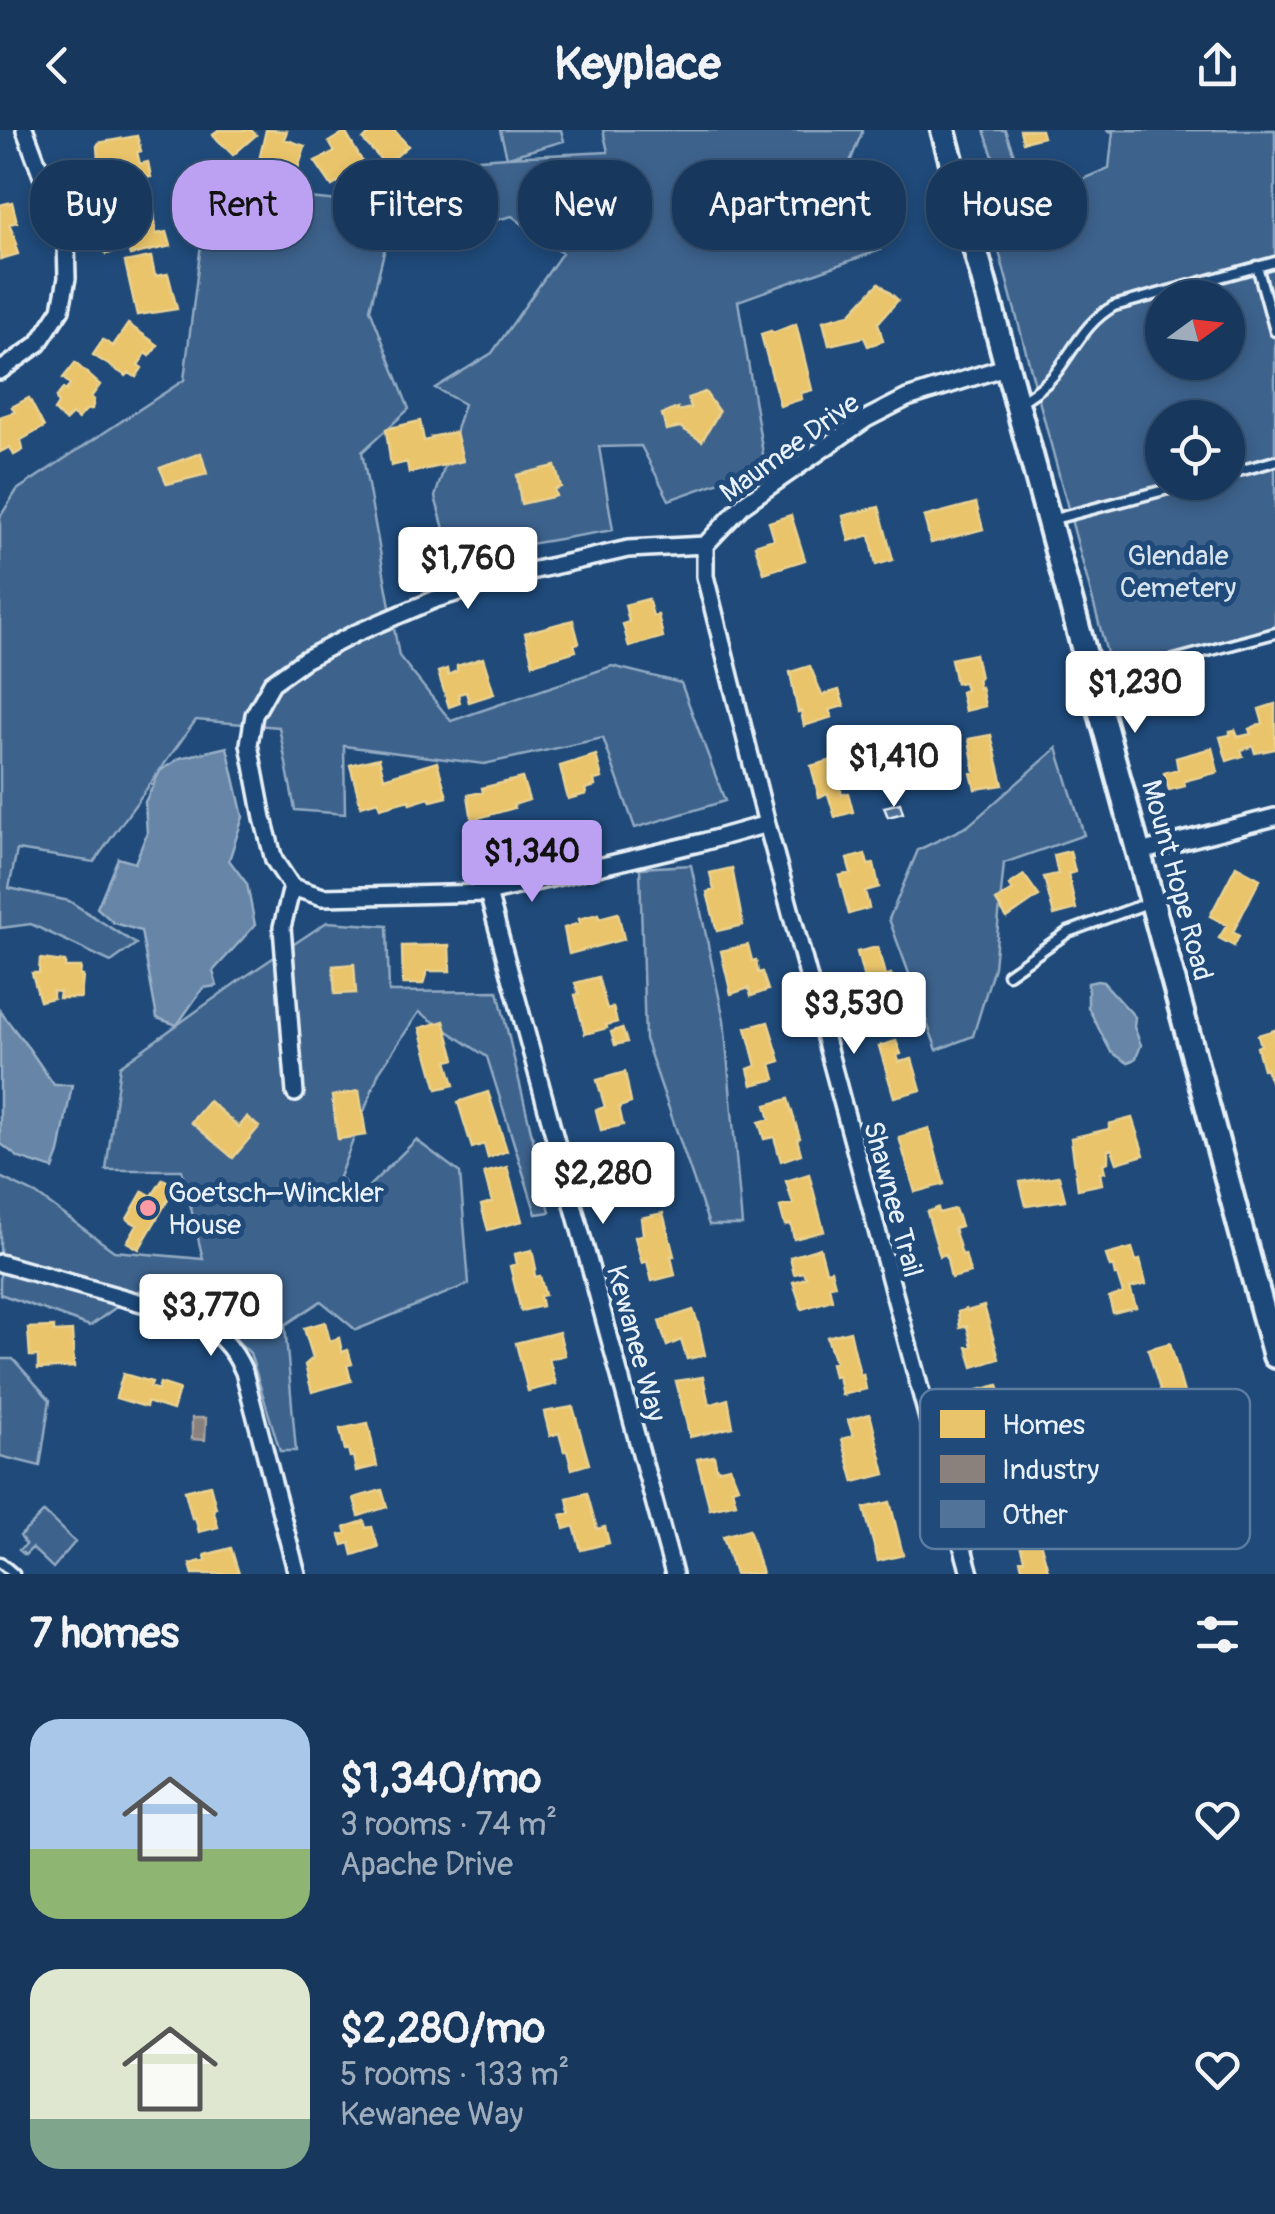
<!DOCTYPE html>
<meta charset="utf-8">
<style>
body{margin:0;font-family:Pangolin,sans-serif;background:#203f62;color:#f1f3f6;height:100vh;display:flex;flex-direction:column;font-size:38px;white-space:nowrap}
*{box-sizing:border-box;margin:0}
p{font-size:32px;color:#9eacbb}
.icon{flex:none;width:55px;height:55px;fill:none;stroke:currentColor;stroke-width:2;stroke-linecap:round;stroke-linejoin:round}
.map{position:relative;height:1444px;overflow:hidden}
.drawer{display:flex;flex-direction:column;background:#17385c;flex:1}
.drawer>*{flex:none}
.guide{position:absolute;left:30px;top:30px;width:1215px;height:90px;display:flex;gap:20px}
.needle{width:65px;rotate:75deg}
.controls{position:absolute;left:1145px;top:150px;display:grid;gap:20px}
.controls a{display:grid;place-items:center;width:100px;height:100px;border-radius:50%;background:#17385c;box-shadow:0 5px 15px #0003,0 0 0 2px #365272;font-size:50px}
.price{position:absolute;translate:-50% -85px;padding:0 22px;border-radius:10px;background:#fff;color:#222;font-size:32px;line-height:65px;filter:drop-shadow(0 2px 5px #0008)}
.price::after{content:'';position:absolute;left:50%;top:60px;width:30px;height:22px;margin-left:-15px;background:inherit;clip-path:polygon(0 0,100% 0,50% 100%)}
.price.active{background:#bca0f2;color:#111}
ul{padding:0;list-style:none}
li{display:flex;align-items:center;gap:30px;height:250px;padding:0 30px}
li span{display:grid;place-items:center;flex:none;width:280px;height:200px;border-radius:30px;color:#555}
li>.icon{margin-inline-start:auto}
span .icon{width:120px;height:120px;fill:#fffc;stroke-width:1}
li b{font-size:42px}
h2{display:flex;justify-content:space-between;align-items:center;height:120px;padding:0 30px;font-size:42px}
.tag{padding:0 35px;border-radius:40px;background:#17385c;box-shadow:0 5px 15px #0003,0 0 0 2px #365272;font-size:35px;line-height:90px}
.tag.active{background:#bca0f2;color:#111}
header{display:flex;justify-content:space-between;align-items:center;height:130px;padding:0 30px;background:#17385c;font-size:45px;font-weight:700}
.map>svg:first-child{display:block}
.green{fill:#3c628c;stroke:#92aac2;stroke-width:2.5;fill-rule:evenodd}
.water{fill:#6685a7;stroke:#9ab0c7;stroke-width:2.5}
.homes{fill:#e9c46a;stroke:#e9d295;stroke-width:2.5}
.industry{fill:#8a817c;stroke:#a6a3a1;stroke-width:2.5}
.building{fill:#517399;stroke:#e8f1f8;stroke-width:2.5}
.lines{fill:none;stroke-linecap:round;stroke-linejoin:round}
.lane-casing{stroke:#e8f1f8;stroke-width:15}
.street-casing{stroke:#e8f1f8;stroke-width:22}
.secondary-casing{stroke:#e8f1f8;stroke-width:30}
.lane{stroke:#1f4a7a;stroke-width:8}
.street{stroke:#1f4a7a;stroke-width:15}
.secondary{stroke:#1f4a7a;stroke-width:22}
.poi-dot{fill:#ff9aa2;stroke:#1f4a7a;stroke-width:4}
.labels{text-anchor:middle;stroke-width:10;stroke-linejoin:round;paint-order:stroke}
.street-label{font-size:28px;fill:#e8f1f8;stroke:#1f4a7a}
.park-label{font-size:28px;fill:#d7e3ed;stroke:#1f4a7a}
.poi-label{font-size:28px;fill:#e8f1f8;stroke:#1f4a7a;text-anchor:start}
.key{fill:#1f4a7a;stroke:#5b7ca0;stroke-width:2.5}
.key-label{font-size:28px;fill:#e8f1f8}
</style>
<header><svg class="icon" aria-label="back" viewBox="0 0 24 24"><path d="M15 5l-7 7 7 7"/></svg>Keyplace<svg class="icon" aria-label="share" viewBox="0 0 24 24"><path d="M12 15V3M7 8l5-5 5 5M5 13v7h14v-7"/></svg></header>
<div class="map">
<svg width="1275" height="1444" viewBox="0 0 1275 1444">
<rect width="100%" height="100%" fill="#1f4a7a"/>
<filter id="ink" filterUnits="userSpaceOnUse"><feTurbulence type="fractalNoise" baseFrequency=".01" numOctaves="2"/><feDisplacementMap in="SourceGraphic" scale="20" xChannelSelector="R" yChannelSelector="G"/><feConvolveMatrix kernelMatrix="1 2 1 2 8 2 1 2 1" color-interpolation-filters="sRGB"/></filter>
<g filter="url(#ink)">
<path class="green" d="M500 0H561L564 11 508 27 608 22 603 0H863L848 37 880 120 738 171 765 336 669 370 641 316 599 317 613 400 452 427 435 367 464 274 435 258 492 223 562 123 512 86 385 118 370 179 409 279 362 322 399 526 451 591 612 536 681 553 725 671 635 698 603 608 484 634 344 616 345 684 295 680 279 597 196 590 94 732 17 720 9 758 69 771 136 814 111 832 31 794 0 798V387L17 360 184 250 208 58 339 71 479 29 507 27Z
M984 0H1005L1031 71 1109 38 1113 2 1106 0H1275V508L1115 553 993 99 1015 92ZM1162 168H1228V232H1162ZM1162 288H1228V352H1162Z
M1057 618 1084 705 1004 733 994 837 973 906 937 920 889 789 918 720 968 696Z
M691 735 724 890 742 1095H709L645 909 640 738Z
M327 792 387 796 389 862 498 861 550 1082 536 1084 487 927 419 882 379 942 339 1047 358 1067 416 1010 460 1043 469 1154 356 1200 321 1171 285 1195 296 1321H280L250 1223 213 1187 140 1160 90 1196 0 1164V1047L36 1064 114 1121 203 1129 182 1040H106L120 936 237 852Z
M0 1229H13L50 1270 40 1336 0 1326Z
M44 1382 75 1412 53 1438 32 1418 25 1425 19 1420 26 1415 20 1406Z"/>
<path class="water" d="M227 617 243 687 229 730 247 754 255 795 213 841 217 856 203 858 177 895 157 888 141 801 114 793 97 778 118 728 135 733 147 703 145 672 160 641 180 628Z
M1097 851 1103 852 1135 887 1134 897 1141 915 1136 928 1128 933 1111 922 1099 899 1088 877V853Z
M0 881 30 920 54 955H72L59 1023 53 1039 19 1028 0 1013Z"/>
<path class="homes" d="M218 0H251L256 5 233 25 213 5Z
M266 0 287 1 284 9 305 16 296 45 258 35Z
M369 0H394L408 16 386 35 363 10 369 4Z
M1020 0H1041L1043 7 1023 12Z
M345 2 365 36 332 56 315 31 335 22 329 12Z
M137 6 141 21 137 22 140 34 148 32 151 47 137 49 138 57 90 66 86 42 105 38 103 29H98L97 16 99 13Z
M890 50 891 53 899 51 905 74 877 81 870 56Z
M146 64 151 81H154L156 104 167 102 171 116 130 125 128 119 106 124 101 105 123 99 120 90 117 91 114 78 124 76 123 70Z
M12 72 17 92 9 94 17 114 15 115 18 124 0 129V75Z
M151 127 155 146 168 144 177 179 137 185 125 132Z
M879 153 898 170 878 193 883 211 868 216 864 207 829 215 823 191 850 184Z
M128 194 158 215 150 226 146 223 138 235 142 238 136 247 129 243 126 246 93 225 103 210 113 216Z
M796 194 812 260 801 263 802 269 780 276 761 204 771 201 773 203Z
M75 233 100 255 91 267 94 270 92 279 86 280 78 289 72 284 65 291 54 280 58 274 56 268 63 259 66 261 70 254 63 248Z
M705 262 719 282 702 311 680 297 666 300 662 284 678 278V281L691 278 688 268Z
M29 268 44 297 21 310 23 320 14 325 10 317 0 322V287L15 282 12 277Z
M420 291 424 311 432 309 431 307 456 302 463 331 409 343 407 332 391 336 386 299Z
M201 323 207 344 167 354 160 338Z
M555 336 561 357 554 359 556 366 521 374 517 345Z
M976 373 983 399 931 413 924 387Z
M879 377 893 430 876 435 870 405 849 411 843 386Z
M791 385 805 430 764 443 755 415 774 409 769 392Z
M648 469 653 486 658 485 663 507 629 517 623 494 629 492 625 475Z
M573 490 579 513 574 514 576 521 533 534 525 503Z
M975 524 980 548 977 549 979 558 981 557 985 576 965 581 961 562 966 560 964 552 956 553 951 529Z
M483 528 494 564 469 572 466 562 458 564 460 573 449 577 438 542 447 539 448 545 457 541V536Z
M810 536 822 565 839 560 844 576 829 580 832 587 804 596 801 581 798 582 790 542Z
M1275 574V619L1255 623 1253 616 1241 620 1243 626 1227 631 1220 607 1230 605V601L1235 600 1238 607 1251 604 1249 599 1263 593 1259 579Z
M991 605 1003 655 975 659 971 643 975 642 969 609Z
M1212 618 1218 642 1184 651 1185 656 1169 660 1164 643 1178 639 1176 628Z
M596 625 602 648 594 650 595 656 585 659 586 664 568 669 560 636Z
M379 628 384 648 437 632 447 667 431 671 429 668 410 674 409 670 380 678 378 671 361 676 350 635Z
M833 630 842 665 848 663 853 682 835 687 828 664 819 667 811 636Z
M522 648 529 670 513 675 514 678 472 690 468 665 483 662 482 658Z
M1070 721 1075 742 1068 744 1076 779 1054 785 1044 747 1058 744 1054 725Z
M865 724 868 735 874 734 879 757 865 761 869 778 849 784 839 746 851 743 847 729Z
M1236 736 1260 749 1233 802 1239 806 1234 816 1219 808 1227 795 1210 786Z
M732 738 743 795 717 801 707 762 714 760 710 743Z
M1024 745 1039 766 1007 788 996 771 1013 760 1009 755Z
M618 783 624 809 569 824 564 798 580 793 579 789 598 784 599 788Z
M449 815 450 841H427L423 854H403L402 816Z
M748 815 752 831 756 830 758 843 762 842 768 860 751 866 749 858 731 864 721 821Z
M878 817 885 846 891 844 896 861 878 865 874 850 865 852 857 822Z
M40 829 65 832V837H81L80 846H83L81 868H59L60 862 53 861V868L40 871 32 843H39Z
M354 834 356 863 335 864 333 836Z
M598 847 607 879 613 877 617 892 606 895 607 898 585 904 575 865 579 864 575 853Z
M444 891 455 929 447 931 454 955 437 959 420 898Z
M768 892 780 931 771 934 775 949 752 955 748 939 756 936 746 898Z
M622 898 627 912 615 915 611 902Z
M1275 900V949L1270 951 1266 938 1263 939 1257 917 1261 915 1258 905Z
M896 911 901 924 897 925 899 932 912 929 921 960 894 967 879 916Z
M625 942 631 973 619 977 623 995 601 1000 596 980 605 977 597 950Z
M359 961 366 1005 338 1009 332 966Z
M488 962 507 1021 488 1028 484 1014 472 1018 458 972Z
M788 969 800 1008 797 1009 801 1024 781 1031 774 1007 764 1009 759 992 770 989 766 975Z
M209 971 239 997 247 987 259 997 233 1028 191 992Z
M1132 988 1144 1025 1117 1033 1112 1019 1108 1020V1032L1103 1034 1105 1042 1100 1043 1102 1054 1078 1059 1071 1008 1109 999V994Z
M929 998 944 1054 915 1062 899 1007Z
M635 1022 640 1048 644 1045 647 1058 632 1063 629 1051 618 1055 611 1028Z
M507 1037 522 1091 488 1100 481 1075 492 1072 484 1043Z
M809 1044 824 1101 794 1109 791 1094 785 1095 780 1077 793 1074 786 1051Z
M1059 1046 1065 1070 1026 1076 1020 1052Z
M163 1049 176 1056 139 1119 127 1112 137 1095 127 1089 143 1061 152 1066Z
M938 1078 939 1083 955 1079 961 1096 954 1098 962 1125 965 1124 970 1143 951 1148 946 1124 940 1126 927 1082Z
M663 1083 674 1126H671L675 1145 652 1151 647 1131 642 1133 635 1107 643 1104 641 1088Z
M820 1118 826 1141 831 1140 835 1155 829 1156 832 1170 802 1179 793 1152 806 1148 803 1142 794 1144 790 1127Z
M1132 1118 1136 1131 1140 1130 1146 1154 1130 1158 1136 1177 1113 1183 1109 1168 1123 1163 1117 1144 1115 1145 1113 1136 1110 1137 1106 1125Z
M532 1120 536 1139 534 1140 535 1147 540 1146 545 1165 540 1166 542 1176 521 1181 510 1136 517 1134 515 1124Z
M984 1176 999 1229 973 1237 967 1217 972 1216 967 1196 960 1198 958 1182 966 1179 967 1181Z
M693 1180 698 1193 705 1225 687 1229 681 1210 667 1216 659 1191Z
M325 1192 330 1211 339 1208 342 1222 348 1220 352 1234 347 1235 351 1251 312 1262 305 1235 313 1228 304 1198Z
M54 1197V1202L72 1201 74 1237 38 1239V1226H30L28 1198Z
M850 1201 860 1245 863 1244 866 1259 842 1265 838 1246 834 1247 831 1233 835 1232 827 1207Z
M559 1202 565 1225 549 1229 556 1254 528 1261 516 1213Z
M1170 1213 1187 1274 1160 1283 1154 1265 1161 1263 1148 1219Z
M123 1244 152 1252 150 1257 158 1260 160 1253 179 1259 173 1280 147 1272 146 1277 116 1268Z
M703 1247 709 1275 728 1269 733 1297 690 1307 676 1251Z
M998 1255 1011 1308 989 1316 975 1261Z
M573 1277 589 1334 572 1339 567 1321H564L559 1303 550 1306 544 1282Z
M870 1284 885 1344 854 1352 842 1309 853 1306 848 1290Z
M368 1293 377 1336 356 1341 353 1326 350 1327 348 1319 345 1320 340 1299Z
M714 1326 717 1340 730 1337 738 1357 732 1359 736 1373 710 1379 697 1329Z
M210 1355 216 1378 213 1379 218 1397 199 1402 195 1387 192 1388 185 1361Z
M382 1360 387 1377 359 1386 354 1368Z
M587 1363 597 1399 605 1397 609 1413 581 1420 574 1396 564 1399 561 1385 570 1383 567 1368Z
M890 1372 903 1425 878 1431 864 1378Z
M364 1391 366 1398 372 1397 378 1417 353 1425 350 1413 343 1415 340 1405 347 1403 345 1397Z
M749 1399 762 1444H735L723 1406Z
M1039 1408 1049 1444H1024L1020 1430 1024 1429 1020 1414Z
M231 1418 239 1444H193L190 1434 206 1430 205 1425Z"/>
<path class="industry" d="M192 1288H206L205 1310 192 1309Z"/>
<path class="building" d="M900 673 903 683 888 687 884 677Z"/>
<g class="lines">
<g class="lane-casing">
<path id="lane" d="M1257 136 1275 201
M1022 271C1034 263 1045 256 1054 245 1074 220 1085 192 1114 176L1275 132
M1228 344 1275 331
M1054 389 1195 352
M1096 551 1275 503
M1008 844 1068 802 1148 773
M0 1432 14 1444"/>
</g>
<g class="street-casing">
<path id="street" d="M0 241 38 214 61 179 67 148 66 111 25 0
M705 415V446L767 694 970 1444
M1140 722 1275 687
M292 757 323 767 488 763 703 712 767 694
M488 763 674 1444
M295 963 282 797 292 757 274 730 263 688 249 614 254 585 272 553 304 530 356 503 436 469 518 444 628 419 705 415 744 374 866 289 907 268 1008 236
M0 1133 191 1187C216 1199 233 1216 244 1242L297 1444"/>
</g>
<g class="secondary-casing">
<path id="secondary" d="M943 0 1275 1226"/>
</g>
<use href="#lane" class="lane"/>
<use href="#street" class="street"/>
<use href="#secondary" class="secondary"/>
</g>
</g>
<circle class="poi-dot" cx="148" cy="1078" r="10"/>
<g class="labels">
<g class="street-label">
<text transform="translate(789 317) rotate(-36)" y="10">Maumee Drive</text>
<text transform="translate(1178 750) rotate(75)" y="10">Mount Hope Road</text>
<text transform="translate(894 1069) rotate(75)" y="10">Shawnee Trail</text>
<text transform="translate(637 1213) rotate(75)" y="10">Kewanee Way</text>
</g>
<g class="park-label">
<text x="1178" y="435">Glendale<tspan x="1178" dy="32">Cemetery</tspan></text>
</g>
<g class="poi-label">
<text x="168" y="1072">Goetsch–Winckler<tspan x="168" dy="32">House</tspan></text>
</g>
</g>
<rect x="920" y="1259" width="330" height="160" rx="15" class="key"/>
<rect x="940" y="1280" width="45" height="28" fill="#e9c46a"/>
<rect x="940" y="1325" width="45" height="28" fill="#8a817c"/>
<rect x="940" y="1370" width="45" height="28" fill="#517399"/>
<g class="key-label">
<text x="1002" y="1304">Homes</text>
<text x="1002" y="1349">Industry</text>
<text x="1002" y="1394">Other</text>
</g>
</svg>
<div class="controls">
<a><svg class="needle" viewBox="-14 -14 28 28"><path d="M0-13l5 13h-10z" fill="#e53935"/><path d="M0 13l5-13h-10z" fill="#9eacbb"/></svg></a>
<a><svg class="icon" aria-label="locate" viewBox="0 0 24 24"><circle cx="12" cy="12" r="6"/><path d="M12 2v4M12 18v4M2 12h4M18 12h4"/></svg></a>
</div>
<b class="price" style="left:468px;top:482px">$1,760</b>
<b class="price" style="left:1135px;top:606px">$1,230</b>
<b class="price" style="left:894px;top:680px">$1,410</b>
<b class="price active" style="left:532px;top:775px">$1,340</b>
<b class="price" style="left:854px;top:927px">$3,530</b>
<b class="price" style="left:603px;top:1097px">$2,280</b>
<b class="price" style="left:211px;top:1229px">$3,770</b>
<div class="guide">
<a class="tag">Buy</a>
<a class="tag active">Rent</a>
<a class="tag">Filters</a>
<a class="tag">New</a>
<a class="tag">Apartment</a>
<a class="tag">House</a>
</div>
</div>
<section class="drawer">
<h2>7 homes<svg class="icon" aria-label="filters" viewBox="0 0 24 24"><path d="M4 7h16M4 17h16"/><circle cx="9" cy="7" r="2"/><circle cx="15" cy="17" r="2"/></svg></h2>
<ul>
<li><span style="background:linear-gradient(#a9c7e8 65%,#8fb573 0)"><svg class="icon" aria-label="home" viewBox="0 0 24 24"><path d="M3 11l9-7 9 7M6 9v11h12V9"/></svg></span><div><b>$1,340/mo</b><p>3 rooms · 74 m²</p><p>Apache Drive</p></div><svg class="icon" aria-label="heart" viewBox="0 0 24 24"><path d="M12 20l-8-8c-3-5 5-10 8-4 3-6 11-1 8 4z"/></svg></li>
<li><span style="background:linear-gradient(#dfe7d0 75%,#7fa58c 0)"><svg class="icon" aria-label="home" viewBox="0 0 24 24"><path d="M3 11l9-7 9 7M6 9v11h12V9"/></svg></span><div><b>$2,280/mo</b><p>5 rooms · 133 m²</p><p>Kewanee Way</p></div><svg class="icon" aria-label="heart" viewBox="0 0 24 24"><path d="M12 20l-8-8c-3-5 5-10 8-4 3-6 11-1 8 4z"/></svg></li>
</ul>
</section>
